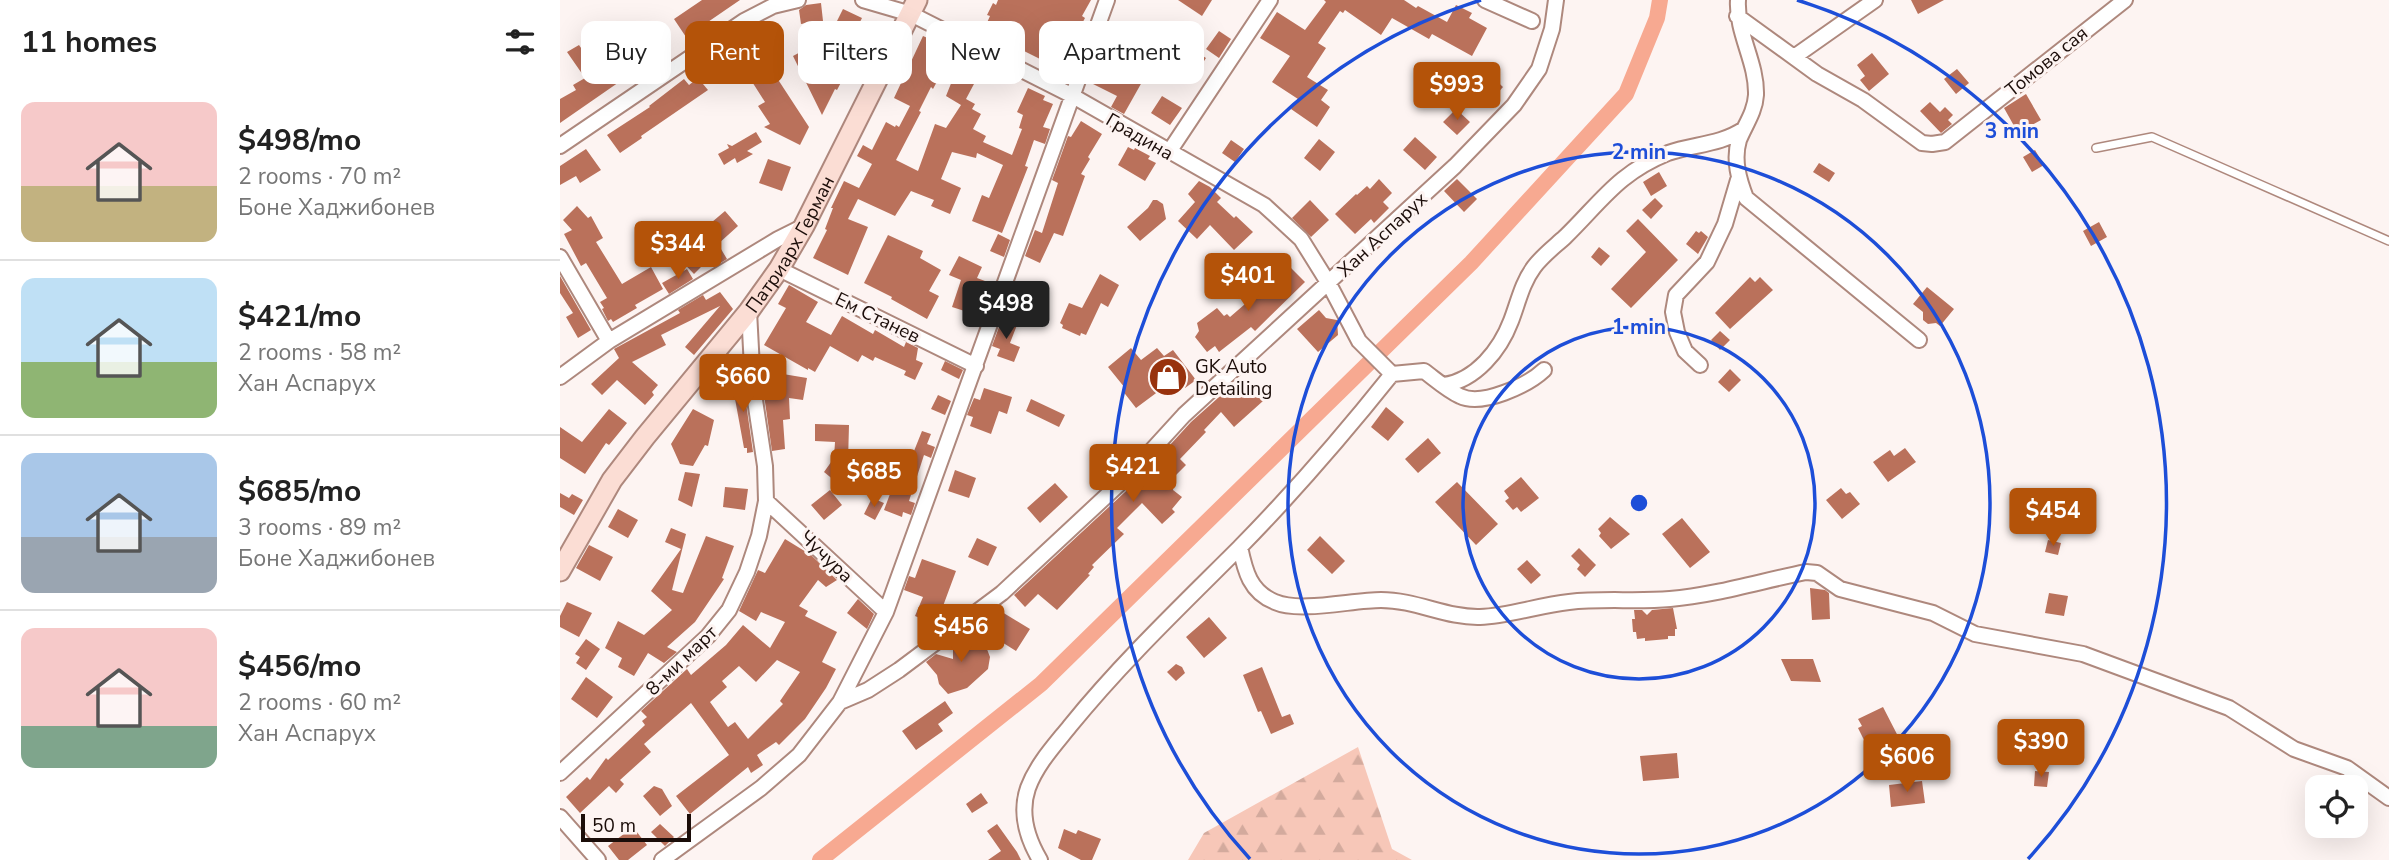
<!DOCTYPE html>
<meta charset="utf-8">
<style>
body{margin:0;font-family:"Nunito Sans",sans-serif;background:#f2f2f2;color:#222;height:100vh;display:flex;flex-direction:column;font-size:26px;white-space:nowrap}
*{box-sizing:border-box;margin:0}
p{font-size:23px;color:#767676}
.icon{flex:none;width:38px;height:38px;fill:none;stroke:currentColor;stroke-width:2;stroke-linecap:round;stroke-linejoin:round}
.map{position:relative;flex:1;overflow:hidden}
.details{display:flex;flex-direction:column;background:#fff;width:560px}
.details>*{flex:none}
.hud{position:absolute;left:21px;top:21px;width:665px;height:63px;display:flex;gap:14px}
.fabs{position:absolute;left:1745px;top:775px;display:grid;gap:14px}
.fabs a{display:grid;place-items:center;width:63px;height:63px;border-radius:14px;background:#fff;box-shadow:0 7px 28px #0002;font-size:35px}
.scale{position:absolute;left:21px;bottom:18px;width:110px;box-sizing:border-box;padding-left:7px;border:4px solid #1b0d09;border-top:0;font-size:19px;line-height:24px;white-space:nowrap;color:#1b0d09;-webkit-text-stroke:5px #fdf4f2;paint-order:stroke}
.price{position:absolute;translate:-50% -60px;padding:0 16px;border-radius:7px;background:#b45309;color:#fff;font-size:23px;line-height:46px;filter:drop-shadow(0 2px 4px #0008)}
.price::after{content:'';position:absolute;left:50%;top:42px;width:21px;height:16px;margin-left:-10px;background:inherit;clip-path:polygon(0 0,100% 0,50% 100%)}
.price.active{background:#222;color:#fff}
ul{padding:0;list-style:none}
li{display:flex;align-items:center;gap:21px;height:175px;padding:0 21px}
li+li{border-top:2px solid #e0e0e0}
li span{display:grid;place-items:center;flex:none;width:196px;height:140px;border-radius:14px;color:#555}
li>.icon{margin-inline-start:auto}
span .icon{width:84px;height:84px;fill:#fffc;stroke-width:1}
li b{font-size:30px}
h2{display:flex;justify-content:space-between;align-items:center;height:84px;padding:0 21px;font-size:30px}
.tag{padding:0 24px;border-radius:14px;background:#fff;box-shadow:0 7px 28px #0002;font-size:24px;line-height:63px}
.tag.active{background:#b45309;color:#fff}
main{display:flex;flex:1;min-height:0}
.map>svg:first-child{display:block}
.forest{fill:url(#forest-firs)}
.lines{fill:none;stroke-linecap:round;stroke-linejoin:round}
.canal{stroke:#f7a991;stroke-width:16}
.building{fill:#ba715b;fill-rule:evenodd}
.lane-casing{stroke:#ae887d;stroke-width:10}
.street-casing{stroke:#ae887d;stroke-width:18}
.secondary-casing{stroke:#ae887d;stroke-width:23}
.lane{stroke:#fff;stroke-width:7}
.street{stroke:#fff;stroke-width:14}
.secondary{stroke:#fbddd4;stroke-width:19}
.ring{fill:none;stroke:#1d4ed8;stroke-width:3.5}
.labels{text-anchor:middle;stroke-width:6;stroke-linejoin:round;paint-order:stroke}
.street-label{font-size:19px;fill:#1b0d09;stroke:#fdf4f2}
.poi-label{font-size:19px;fill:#1b0d09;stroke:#fdf4f2;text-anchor:start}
.centre{fill:#1d4ed8;stroke:#fdf4f2;stroke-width:3.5}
.ring-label{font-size:21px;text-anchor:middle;font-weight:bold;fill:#1d4ed8;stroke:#fdf4f2;stroke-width:6;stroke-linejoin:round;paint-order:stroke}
</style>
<main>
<section class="details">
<h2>11 homes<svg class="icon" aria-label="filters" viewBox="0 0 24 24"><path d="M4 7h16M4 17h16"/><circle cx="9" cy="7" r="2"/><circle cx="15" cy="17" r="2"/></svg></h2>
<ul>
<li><span style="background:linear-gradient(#f6c9c9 60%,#c2b280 0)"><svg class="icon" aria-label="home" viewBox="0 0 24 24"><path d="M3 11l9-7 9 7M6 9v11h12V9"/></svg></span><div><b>$498/mo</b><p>2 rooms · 70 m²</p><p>Боне Хаджибонев</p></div></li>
<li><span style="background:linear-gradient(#bfe0f5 60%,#8fb573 0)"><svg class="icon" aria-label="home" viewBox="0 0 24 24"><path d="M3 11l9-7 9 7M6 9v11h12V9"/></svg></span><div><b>$421/mo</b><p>2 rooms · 58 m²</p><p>Хан Аспарух</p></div></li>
<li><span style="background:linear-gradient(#a9c7e8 60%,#9aa5b1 0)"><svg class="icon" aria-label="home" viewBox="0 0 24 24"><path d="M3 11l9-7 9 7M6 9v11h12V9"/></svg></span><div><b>$685/mo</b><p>3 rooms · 89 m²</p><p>Боне Хаджибонев</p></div></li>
<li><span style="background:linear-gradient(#f6c9c9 70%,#7fa58c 0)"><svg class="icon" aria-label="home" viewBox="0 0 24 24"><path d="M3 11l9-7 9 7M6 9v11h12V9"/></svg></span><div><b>$456/mo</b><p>2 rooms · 60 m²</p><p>Хан Аспарух</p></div></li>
</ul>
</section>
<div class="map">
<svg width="1829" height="860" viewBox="0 0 1829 860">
<defs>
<pattern id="forest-firs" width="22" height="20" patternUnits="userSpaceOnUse" patternTransform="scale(1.75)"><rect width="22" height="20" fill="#f7c7b8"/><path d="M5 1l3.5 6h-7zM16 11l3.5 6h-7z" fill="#d3aa9d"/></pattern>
</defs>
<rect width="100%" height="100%" fill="#fdf4f2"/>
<path class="forest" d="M798 747 832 849 852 860H628L644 833Z"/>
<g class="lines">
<path class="canal" d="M260 860 481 684 911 263 1066 94 1097 18 1100 0"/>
</g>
<path class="building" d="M142 0H180L126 37 114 19Z
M438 0H531L522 16 525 18 514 39 521 43 511 68 484 56 482 60 458 48 460 44 425 27 430 16 427 15 433 3 436 5Z
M618 0H652L642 16Z
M764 0H844L856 8 858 6 887 22 896 5 912 13 909 18 927 28 912 56 872 34 869 39 832 18 821 35 785 10 783 13 780 11 758 43 766 48 747 77 768 90 761 100 770 107 757 127 731 109 738 99 712 82 730 56 700 38 717 12 745 30 766 2Z
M1351 0H1384L1358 14Z
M261 3 263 21 241 24 239 10 246 5Z
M283 9 302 18 289 44 270 35Z
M553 21 587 37 594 25 646 58 632 80 606 63 609 59 564 39 553 63 537 56Z
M659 31 671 39 659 58 646 49Z
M363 36 372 40 374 37 388 44 386 48 423 67 406 99 415 104 412 109 421 114 413 129 426 136 423 142 452 155 462 129 459 128 463 115 457 112 468 88 485 96 483 100 493 104 483 127 490 129 485 144 474 140 465 166 468 167 442 233 412 221 422 195 429 198 443 165 417 153 416 158 392 152 381 179 401 188 390 214 371 206 374 200 351 191 335 216 298 199 288 219 308 227 288 275 253 258 267 230 265 229 273 208H271L284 181 299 188 312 164 297 156 303 145 312 150 326 122 335 127 336 125 339 127 350 106 334 98ZM380 76 392 81 386 96 401 105 386 128 375 124 358 171 336 160 361 112 359 111 371 87 373 89Z
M90 37 101 53 0 123V99L16 90 13 85 25 78 7 52 19 45 34 67 58 51 61 56Z
M181 43 210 83 217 78 249 127 240 145 204 127 210 124 198 106 205 102 189 77 179 84 160 58Z
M246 49 264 82 272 66 286 73 277 90 275 89 262 115 233 56Z
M1312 53 1329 74 1309 91 1300 80 1305 76 1297 65Z
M542 62 582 82 564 114 551 107 557 96 531 83Z
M1397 69 1409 83 1396 94 1384 79Z
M927 72 943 87 926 106 909 91Z
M138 78 148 90 81 136 82 138 60 153 47 135 90 107 89 106 124 79 129 85Z
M1466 94 1481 120 1458 133 1444 108Z
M602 96 622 108 610 125 591 113Z
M1370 102 1380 112 1385 107 1393 115 1388 120 1392 124 1381 133 1360 111Z
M896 109 910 122 897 135 883 122Z
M521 121 542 134 528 157 530 159 521 174 525 176 503 236 494 233 480 263 465 256 475 230 482 233 498 183 492 180 495 172 508 136 511 137Z
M196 132 202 142 187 151 193 154 177 163 175 158 164 165 158 154 169 148 167 144 172 146Z
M855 137 877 157 865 170 843 150Z
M759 139 775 152 760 171 744 158Z
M671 140 684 149 675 162 662 153Z
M568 147 574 150 575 148 590 156 588 159 596 163 585 181 558 165Z
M26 149 41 170 20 183 16 176 0 185V166Z
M1475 150 1484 165 1472 172 1463 157Z
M208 159 231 167 222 191 199 183Z
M1259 163 1275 173 1269 182 1253 172Z
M1099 172 1107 186 1091 196 1083 182Z
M819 179 832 193 823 202 829 208 814 223 811 219 795 234 775 214 796 194 797 195 807 186 810 189Z
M897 179 917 199 904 212 884 191Z
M639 181 650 187 661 198 657 202 674 218 676 216 693 232 674 250 650 225 637 239 618 221 635 202 628 194Z
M1095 198 1103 206 1091 219 1082 210Z
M593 200H597L603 204 606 219 580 241 567 227 588 208Z
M750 200 769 220 751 237 732 218Z
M17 206 28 218 31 216 43 238 36 242 62 284 91 267 103 289 75 305 77 308 53 322 51 319 48 321 42 309 44 308 40 302 47 298 26 263 21 266 4 234 12 230 3 220Z
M165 211 178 226 158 244 167 259 157 265 152 256 134 274 113 252 130 237 132 239Z
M1078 219 1118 260 1071 308 1051 289 1086 252 1066 231Z
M1539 222 1547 237 1531 246 1523 231Z
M1136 231 1139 233 1141 231 1148 237 1138 254 1126 244Z
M438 234 450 240 444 257 430 251Z
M328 235 363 251 360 258 381 270 369 291 379 296 367 319 331 299 332 297 304 283Z
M1039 247 1050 256 1041 266 1031 257Z
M399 256 422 267 417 278 425 281 414 314 392 307 401 280 389 275Z
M729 266 745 282 695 331 691 327 659 352 655 346 647 352 635 337 639 331 637 323 657 308 664 316 667 314 670 317Z
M127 269 133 279 109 294 102 283Z
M540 274 559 285 548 307 541 303 526 335 521 333 520 336 502 328 503 325 500 323 509 303 522 308Z
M0 276 31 330 18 338 6 317 13 313 0 293Z
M1190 277 1195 282 1200 277 1213 290 1170 329 1155 313Z
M229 285 258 302 246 322 271 335 282 316 313 334 315 330 344 347 346 342 358 348 356 360 363 363 355 380 344 375 346 371 315 357 313 361 302 355 298 362 270 346 255 372 248 368V370L204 345 226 308 218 304Z
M1367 287 1394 309 1380 326 1376 323 1368 324 1363 320V312L1353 304Z
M160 292 173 309 134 355 125 347 160 306 101 335 106 345 72 362 98 385 92 392 94 395 85 405 57 380 42 395 31 384 59 358 54 349 120 313 118 310 143 295 146 300Z
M759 310 766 318 777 320 778 335 758 352 737 329Z
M442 319 457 325 450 343 460 347 454 362 437 356 440 349 432 346Z
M1160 331 1170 340 1160 350 1151 340Z
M571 348 581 360 597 348 604 356 613 350 636 380 625 388 622 385 617 389 611 382 576 408 562 390 565 388 548 367Z
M385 361 403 370 399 379 381 370Z
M1170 369 1181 380 1169 392 1158 382Z
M217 373 247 378 243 400 229 398 230 419 223 420 225 449 212 451 204 395H213Z
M171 377 183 382 193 452 187 453V448H184Z
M677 381 682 388 687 383 703 401 674 427 661 412 644 430 646 432 620 459 626 465 615 476 613 490 622 497 612 509 615 512 602 524 582 503 557 528 564 534 532 565 534 567 528 574 530 575 497 610 478 594 465 607 454 595 578 480 631 422Z
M424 388 452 397 447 414 439 411 431 434 410 426 413 417 407 415 414 398 420 400Z
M378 395 391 401 385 415 371 409Z
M471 399 505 415 499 427 466 411Z
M826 407 844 422 828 441 811 427Z
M49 409 67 423 49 445 46 443 25 474 0 458V427L22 442Z
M133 409 154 420 148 446 145 445 133 466 120 464 111 444Z
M255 424 289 425 288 462 275 481 264 472 274 458 275 442 255 441Z
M362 431 371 434 367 444 375 447 371 458 364 455 349 501 355 503 351 515 343 512 342 517 324 510 336 478 331 476 337 457 350 461Z
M868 438 881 453 858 473 845 459Z
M1345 448 1356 462 1328 482 1313 462 1330 450 1334 456Z
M395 470 416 478 409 498 388 491Z
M125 472 140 474 132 507 118 500Z
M961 477 979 498 961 512 957 507 953 510 945 501 949 498 944 491Z
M897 482 938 524 916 545 875 502Z
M495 483 508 497 480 523 467 508Z
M165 487 188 489 185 510 163 507Z
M1281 488 1286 494 1290 492 1300 504 1282 519 1266 500Z
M270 490 282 505 264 520 251 505Z
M0 493 9 498 12 494 23 500 14 515 0 507Z
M312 498 324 503 315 520 304 514Z
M58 509 78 520 68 538 48 527Z
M1050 517 1070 534 1051 549 1039 536 1041 533 1038 529Z
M1122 518 1150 552 1130 568 1102 534Z
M111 528 126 534 112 590 123 593 146 536 174 546 162 578 164 579 156 591 135 622 107 647 117 652 104 663 88 653 74 676 58 667 62 658 45 648 58 621 84 635 112 610 91 591 121 549 105 542Z
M760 536 785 561 772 574 747 550Z
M417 538 437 547 428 566 408 557Z
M225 539 251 555 277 580 266 587 258 580 239 606 248 611 245 616 277 632 262 662 276 669 266 688 245 719 219 745 216 742 197 755 203 765 191 773 188 767 130 814 116 796 169 755 131 703 84 744 91 752 60 780 64 784 56 793 49 786 20 813 6 797 27 777 30 780 46 758 48 760 85 725 82 721 87 717 81 711 127 669 131 675 166 645 183 625 210 648 225 622 201 612 196 621 179 611 198 570 205 573ZM217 660 240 672 220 701 223 704 188 739 175 722 168 727 150 702 167 687 162 681 179 666 196 682Z
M1488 540 1501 543 1498 555 1485 552Z
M29 545 53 557 40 581 16 568Z
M1019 548 1036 565 1025 577 1017 569 1020 565 1011 556Z
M362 559 396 571 376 625 355 616 363 597 344 590 349 576 355 578Z
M967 560 981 575 971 584 957 569Z
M1250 588 1265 590 1269 593 1270 619 1252 620Z
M1489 593 1508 596 1504 616 1485 613Z
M298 599 314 614 307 629 287 613Z
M7 602 32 613 19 637 0 627V616Z
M1113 608 1117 629H1115V636H1108V639L1085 641V638L1077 639 1076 632H1073L1072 619H1075L1074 610H1082L1087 615 1092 610Z
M437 609 470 629 456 651 421 629 431 613Z
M649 617 667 638 644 658 626 637Z
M420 631 430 657 428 669 407 688 388 694 379 684 377 675 366 662 376 654 393 659V641L404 633 413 643Z
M26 639 40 649 26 670 16 663 20 657 15 654Z
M1221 659H1253L1261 682 1231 681Z
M616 664 622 667 625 673 616 681 607 672Z
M702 667 722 717 730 714 734 724 711 734 701 711 698 712 683 675Z
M26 677 53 697 37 718 11 699Z
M385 701 393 713 378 724 383 731 356 750 342 731Z
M1323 707 1341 742 1318 756 1314 749 1310 752 1298 728 1302 726 1298 719Z
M1117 753 1119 778 1083 781 1080 756Z
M1475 771 1489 772 1487 787 1474 786Z
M1362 781 1365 803 1331 807 1329 785Z
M94 786 102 789 112 806 100 816 83 796Z
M421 793 428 803 412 813 406 804Z
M100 824 114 837 105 846 91 832Z
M437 824 457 852 461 860H428L441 851 427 831Z
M73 827 87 845 68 860H59L48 846Z
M504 829 516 834 518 830 541 839 532 860H521L498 848Z"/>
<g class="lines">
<g class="lane-casing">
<path id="lane" d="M1536 148 1592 137 1829 241"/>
</g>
<g class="street-casing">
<path id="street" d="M303 0 351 14 511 95 704 205 741 239 769 284 799 341 832 374
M925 0 972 21
M1178 0C1176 33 1197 62 1196 95 1195 112 1185 125 1179 140 1173 160 1179 180 1186 198L1359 340
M1177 16 1257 74 1303 100 1362 143 1372 144 1385 142 1565 0
M1234 57 1315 0
M0 146 184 21 213 6 238 0
M609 152 710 0
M0 257 49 341
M219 269 416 366
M1140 365 1125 351 1117 332 1113 312 1116 295 1147 262 1165 224 1178 180
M984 370C968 385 922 407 900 396 887 390 875 379 864 371L832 374C784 434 734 492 680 547 685 571 690 592 715 602 740 613 792 600 821 600 856 600 887 618 920 617 950 616 979 605 1009 602 1042 598 1077 602 1110 599 1156 595 1201 581 1246 572L1257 573 1280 589 1373 613 1415 634 1523 654 1669 708 1734 749 1787 768 1829 798
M0 377 49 341 218 239 244 226
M884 385C916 380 940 350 951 321 958 303 962 283 974 267 983 255 994 247 1005 237 1041 202 1058 173 1108 153 1134 144 1160 145 1184 129
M206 501 326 612
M280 702 308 690 339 670 442 593 571 473 624 415 895 166 954 105 979 69 992 29 996 0
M0 773 148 636 169 610 187 572 199 536 206 501 205 466 193 387 189 311
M0 817 38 860
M102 860 201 788 239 755 280 702 326 612 547 0
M480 860C467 838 459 814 468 788 477 764 494 746 510 726 562 662 622 605 680 547"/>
</g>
<g class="secondary-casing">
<g id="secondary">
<path id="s1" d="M0 571 52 480 85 437 189 311 219 269 244 226 357 0"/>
</g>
</g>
<use href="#lane" class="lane"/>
<use href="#street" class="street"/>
<use href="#secondary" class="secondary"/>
</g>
<g class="ring">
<circle cx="1079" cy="503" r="176"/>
<circle cx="1079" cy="503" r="351"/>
<path d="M690 859A527 527 0 0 1 921 0M1237 0A527 527 0 0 1 1468 859"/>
</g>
<defs>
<g id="shop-disc" transform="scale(2.0125)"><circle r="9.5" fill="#98320d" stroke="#fdf4f2"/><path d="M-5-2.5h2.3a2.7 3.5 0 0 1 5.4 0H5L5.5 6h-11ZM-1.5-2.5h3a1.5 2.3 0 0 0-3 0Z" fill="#fff"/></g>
</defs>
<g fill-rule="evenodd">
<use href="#shop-disc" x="608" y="377"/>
</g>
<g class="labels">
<g class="street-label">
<text transform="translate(1486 61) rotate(-39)" y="7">Томова сая</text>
<text transform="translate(580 136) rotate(30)" y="7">Градина</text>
<text transform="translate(822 234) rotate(-43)" y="7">Хан Аспарух</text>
<text dy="7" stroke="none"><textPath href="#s1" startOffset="401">Патриарх Герман</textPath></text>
<text transform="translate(318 317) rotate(26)" y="7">Ем Станев</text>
<text transform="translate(267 556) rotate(44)" y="7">Чучура</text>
<text transform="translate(121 660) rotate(-44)" y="7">8-ми март</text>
</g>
<g class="poi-label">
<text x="635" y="373">GK Auto<tspan x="635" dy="22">Detailing</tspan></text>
</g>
</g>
<circle cx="1079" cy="503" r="10" class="centre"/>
<g class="ring-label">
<text x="1452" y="138">3 min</text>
<text x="1079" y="159">2 min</text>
<text x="1079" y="334">1 min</text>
</g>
</svg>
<div class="fabs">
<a><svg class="icon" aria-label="locate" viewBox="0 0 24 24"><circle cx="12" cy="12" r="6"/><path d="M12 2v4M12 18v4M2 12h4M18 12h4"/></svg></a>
</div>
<div class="scale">50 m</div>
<b class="price" style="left:897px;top:122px">$993</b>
<b class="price" style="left:118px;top:281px">$344</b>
<b class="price" style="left:688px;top:313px">$401</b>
<b class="price active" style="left:446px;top:341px">$498</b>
<b class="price" style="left:183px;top:414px">$660</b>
<b class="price" style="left:573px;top:504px">$421</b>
<b class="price" style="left:314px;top:509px">$685</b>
<b class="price" style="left:1493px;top:548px">$454</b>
<b class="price" style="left:401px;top:664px">$456</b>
<b class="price" style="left:1481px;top:779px">$390</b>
<b class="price" style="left:1347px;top:794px">$606</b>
<div class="hud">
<a class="tag">Buy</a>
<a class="tag active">Rent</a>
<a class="tag">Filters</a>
<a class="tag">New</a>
<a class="tag">Apartment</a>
</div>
</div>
</main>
